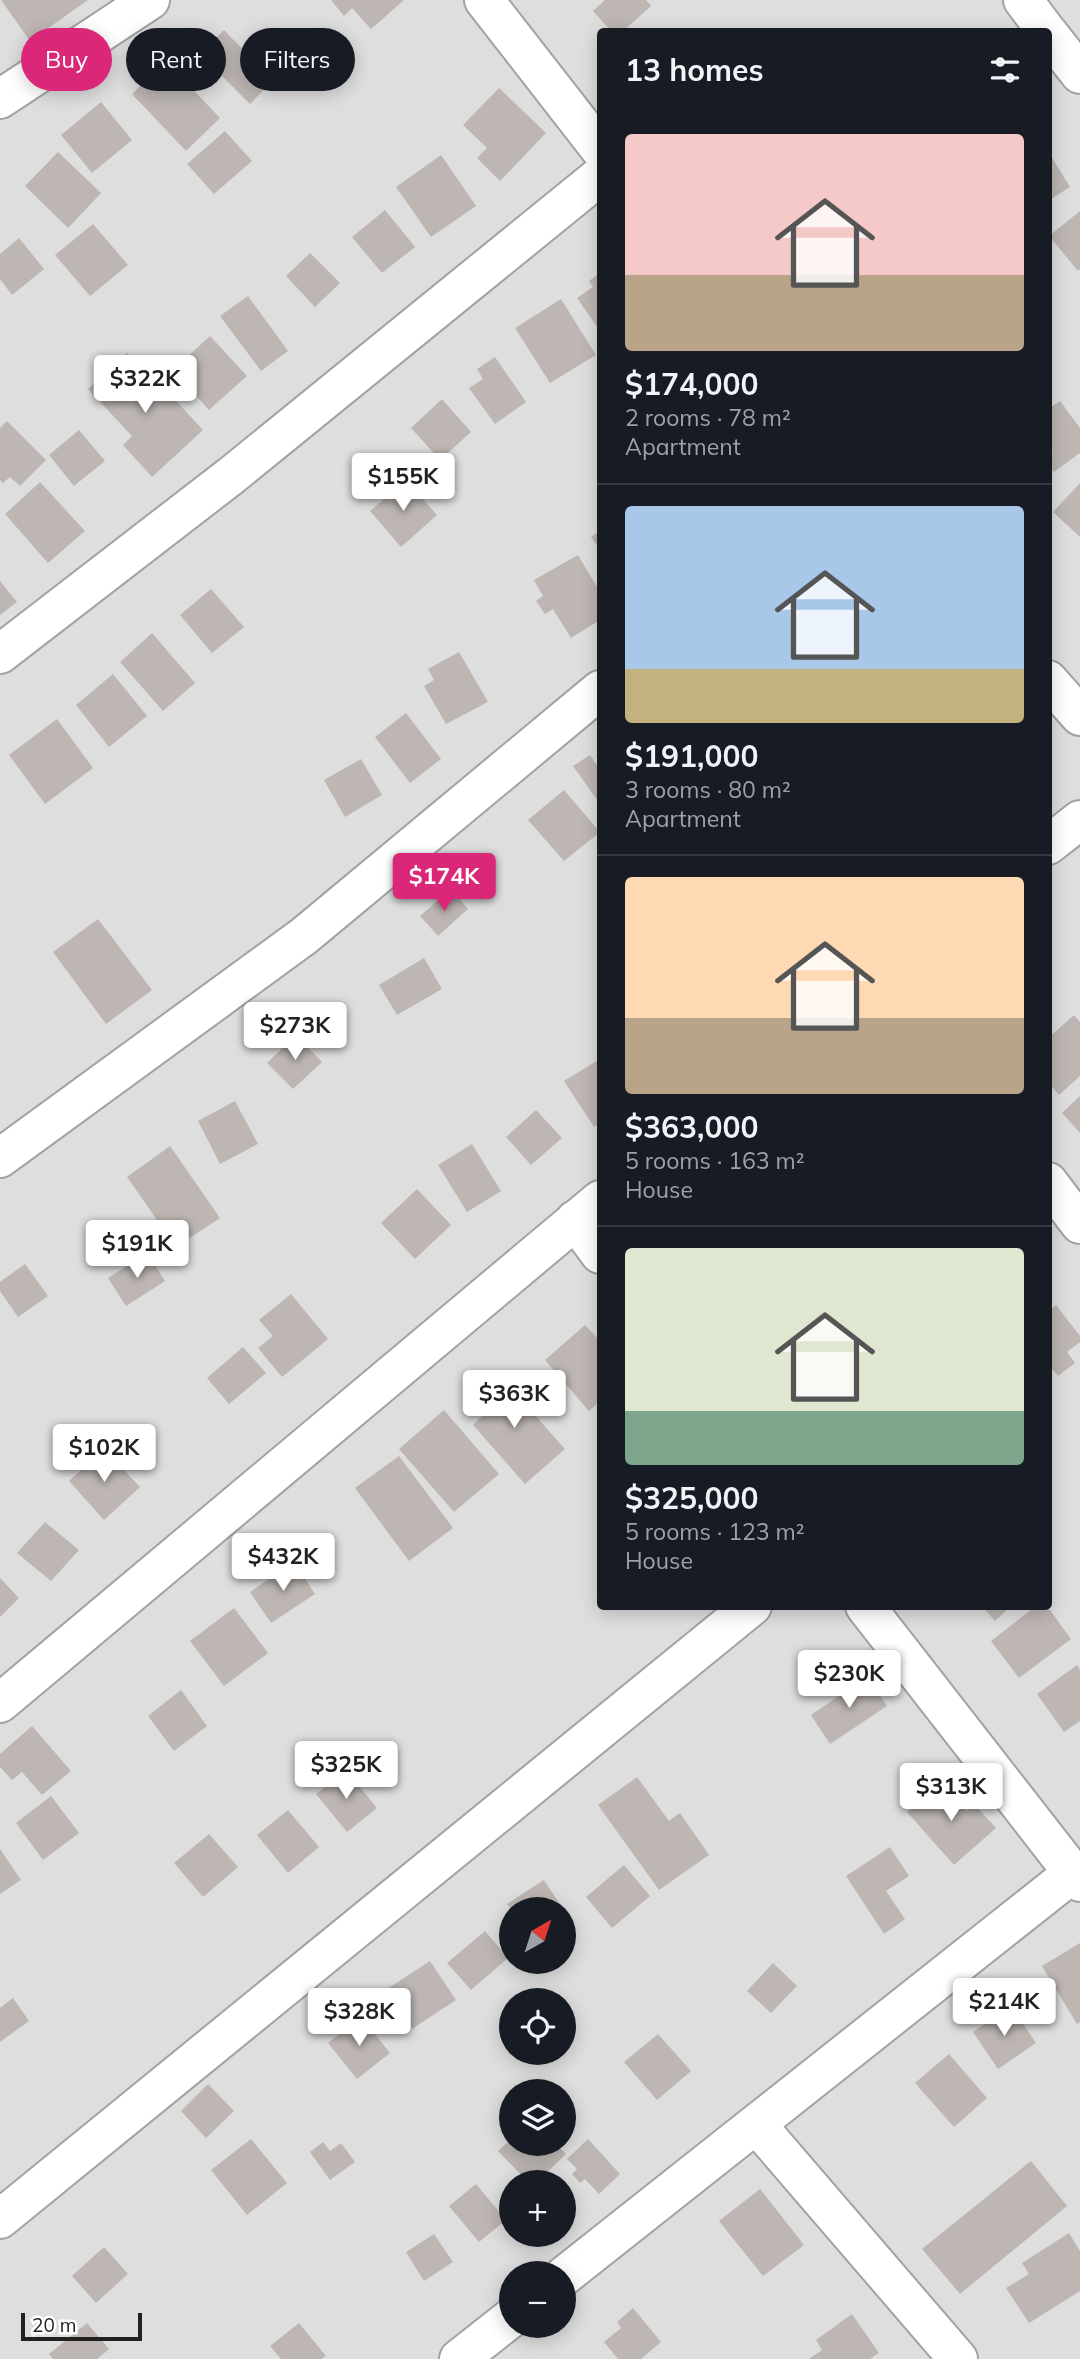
<!DOCTYPE html>
<meta charset="utf-8">
<style>
body{margin:0;font-family:Mulish,sans-serif;background:#20242c;color:#f1f3f6;height:100vh;display:flex;flex-direction:column;font-size:26px;white-space:nowrap}
*{box-sizing:border-box;margin:0}
p{font-size:23px;color:#9ea1a6}
.icon{flex:none;width:38px;height:38px;fill:none;stroke:currentColor;stroke-width:2;stroke-linecap:round;stroke-linejoin:round}
.map{position:relative;flex:1;overflow:hidden}
.sheet{position:absolute;left:597px;top:28px;width:455px;height:1582px;display:flex;flex-direction:column;background:#171b24;border-radius:7px;box-shadow:0 4px 18px #0003}
.sheet>*{flex:none}
.hud{position:absolute;left:21px;top:28px;width:471px;height:63px;display:flex;gap:14px}
.needle{width:46px;rotate:39deg}
.tools{position:absolute;left:499px;top:1897px;display:grid;gap:14px}
.tools a{display:grid;place-items:center;width:77px;height:77px;border-radius:50%;background:#171b24;box-shadow:0 4px 18px #0003;font-size:35px}
.scale{position:absolute;left:21px;bottom:18px;width:121px;box-sizing:border-box;padding-left:7px;border:4px solid #212121;border-top:0;font-size:19px;line-height:24px;white-space:nowrap;color:#212121;-webkit-text-stroke:5px #fff;paint-order:stroke}
.price{position:absolute;translate:-50% -60px;padding:0 16px;border-radius:7px;background:#fff;color:#222;font-size:23px;line-height:46px;filter:drop-shadow(0 2px 4px #0008)}
.price::after{content:'';position:absolute;left:50%;top:42px;width:21px;height:16px;margin-left:-10px;background:inherit;clip-path:polygon(0 0,100% 0,50% 100%)}
.price.selected{background:#db2777;color:#fff}
ul{padding:0;list-style:none}
li{display:grid;align-content:center;gap:14px;height:371px;padding:0 28px}
li+li{border-top:2px solid #363941}
li span{display:grid;place-items:center;height:217px;border-radius:7px;color:#555}
li>.icon{margin-inline-start:auto}
span .icon{width:126px;height:126px;fill:#fffc;stroke-width:1}
li b{font-size:30px}
h2{display:flex;justify-content:space-between;align-items:center;height:84px;padding:0 28px;font-size:30px}
.chip{padding:0 24px;border-radius:32px;background:#171b24;box-shadow:0 4px 18px #0003;font-size:24px;line-height:63px}
.chip.selected{background:#db2777;color:#fff}
.map>svg:first-child{display:block}
.residential{fill:#dfdede;fill-rule:evenodd}
.building{fill:#bdb6b2}
.lines{fill:none;stroke-linecap:round;stroke-linejoin:round}
.street-casing{stroke:#a2a2a2;stroke-width:42}
.street{stroke:#fff;stroke-width:38}
</style>
<div class="map">
<svg width="1080" height="2359" viewBox="0 0 1080 2359">
<rect width="100%" height="100%" fill="#f0ede9"/>
<path class="residential" d="M0 0H1080V2359H0ZM600 32H1048V1606H600ZM511 1909H564V1962H511ZM511 2000H564V2053H511ZM511 2091H564V2144H511ZM511 2182H564V2235H511ZM511 2273H564V2326H511Z"/>
<path class="building" d="M1 0H88L30 41Z
M331 0H404L371 29 352 8 344 16Z
M605 0H646L651 6 622 32H612L593 11Z
M224 30 273 80 250 104 200 54Z
M166 61 220 118 186 151 132 94Z
M499 88 546 133 500 181 477 158 487 148 463 125Z
M101 102 132 140 92 173 61 135Z
M225 131 252 161 214 194 187 164Z
M1048 151 1070 187 1048 201Z
M58 152 101 193 68 228 25 186Z
M441 155 476 206 431 237 396 187Z
M385 210 415 247 382 273 352 237Z
M1080 211V269L1078 271 1049 236Z
M93 224 128 265 90 296 55 255Z
M19 238 44 269 12 295 0 279V254Z
M310 253 340 283 315 307 286 276Z
M600 273V331L577 298 593 287 589 281Z
M248 296 288 351 261 371 220 316Z
M561 299 596 355 550 383 515 328Z
M210 336 247 376 209 410 173 370Z
M127 353 165 394 168 392 203 430 152 477 123 445 132 436 88 389Z
M495 357 526 402 495 424 469 388 483 379 477 369Z
M442 399 471 432 440 460 411 428Z
M1060 401 1080 428V453L1054 472 1048 464V454L1053 451 1048 444V409Z
M7 421 46 460 20 486 10 477 3 483 0 480V428Z
M79 430 105 461 74 486 49 455Z
M406 480 437 515 401 547 370 511Z
M40 482 85 531 48 563 5 514Z
M1080 483V537L1053 512Z
M600 531V550L591 537Z
M578 555 600 592V620L571 638 553 609 545 614 536 601 543 596 534 580Z
M0 581 17 602 0 615Z
M211 589 244 627 212 653 180 615Z
M152 633 195 683 163 711 120 662Z
M459 652 488 702 446 724 424 686 434 680 428 669Z
M113 674 147 716 109 747 76 705Z
M406 713 441 759 410 783 375 737Z
M57 719 93 768 45 804 9 755Z
M590 755 597 765 600 763V799L598 801 573 766Z
M361 759 382 795 345 817 324 780Z
M564 790 600 832 564 861 528 820Z
M451 889 468 909 438 936 420 916Z
M98 919 152 990 106 1024 53 952Z
M424 958 442 989 397 1015 379 985Z
M1074 1015 1080 1022V1076L1059 1095 1048 1082V1038Z
M296 1035 322 1062 293 1089 267 1063Z
M600 1059V1123L594 1127 564 1081Z
M1080 1096V1133L1062 1113Z
M235 1101 258 1144 220 1164 198 1121Z
M536 1110 562 1138 531 1165 506 1137Z
M472 1144 501 1191 467 1212 438 1165Z
M170 1146 220 1218 176 1247 127 1177Z
M417 1189 451 1225 415 1259 381 1223Z
M147 1253 165 1281 126 1306 108 1278Z
M25 1264 48 1296 18 1317 0 1291V1282Z
M291 1294 328 1339 282 1377 258 1348 273 1336 259 1320Z
M1056 1305 1080 1336V1342L1067 1352 1075 1363 1058 1376 1048 1364V1311Z
M585 1325 600 1341V1401L589 1411 545 1360Z
M243 1347 266 1373 229 1404 207 1378Z
M499 1375 565 1449 525 1484 473 1425 482 1416 469 1401Z
M444 1410 499 1474 454 1512 399 1449Z
M104 1449 140 1487 104 1520 69 1481Z
M399 1456 453 1528 409 1561 355 1488Z
M45 1522 79 1550 51 1581 17 1553Z
M294 1562 315 1594 271 1623 250 1592Z
M0 1578 19 1598 0 1617Z
M982 1606H1011L995 1621Z
M1036 1606H1047L1071 1639 1019 1678 991 1641Z
M234 1608 268 1653 224 1686 190 1641Z
M1077 1665 1080 1670V1721L1064 1732 1037 1694Z
M867 1677 887 1706 830 1744 811 1715Z
M181 1690 207 1726 174 1751 148 1716Z
M32 1726 71 1771 42 1795 22 1772 12 1780 0 1767V1754Z
M346 1770 377 1808 347 1832 316 1794Z
M637 1777 669 1821 680 1813 709 1855 659 1890 598 1805Z
M941 1781 967 1811 974 1804 996 1828 954 1865 907 1812Z
M51 1796 79 1833 43 1860 16 1823Z
M288 1810 319 1847 288 1873 257 1835Z
M209 1834 238 1867 203 1897 174 1863Z
M890 1847 909 1876 886 1891 905 1919 884 1934 846 1876Z
M0 1849 21 1880 0 1894Z
M624 1865 650 1896 612 1928 586 1897Z
M544 1880 563 1909H511L507 1904Z
M485 1931 508 1958 471 1990 447 1963Z
M1080 1943V2022L1077 2024 1042 1966Z
M430 1961 456 2000 412 2029 387 1989Z
M773 1963 797 1986 771 2013 747 1991Z
M13 1998 29 2021 0 2042V2008Z
M1011 2006 1036 2043 998 2069 973 2032Z
M361 2017 390 2053 357 2079 328 2043Z
M658 2034 691 2071 657 2100 624 2062Z
M949 2054 987 2098 954 2127 915 2083Z
M208 2084 234 2111 206 2138 181 2111Z
M251 2139 287 2183 247 2215 211 2170Z
M511 2139V2144H556L566 2154 537 2182H528L498 2151Z
M588 2139 620 2174 599 2194 585 2179 580 2183 572 2174 577 2169 567 2159Z
M323 2142 330 2151 341 2143 355 2162 330 2180 310 2152Z
M1031 2161 1067 2206 960 2294 922 2249Z
M476 2184 506 2220 479 2242 449 2206Z
M760 2189 804 2245 763 2276 719 2221Z
M1069 2233 1080 2251V2291L1029 2323 1006 2288 1029 2274 1022 2263Z
M434 2234 453 2262 424 2281 406 2252Z
M104 2247 128 2274 96 2303 72 2276Z
M633 2308 661 2342 641 2359H618L604 2342 621 2328 617 2322Z
M852 2314 879 2353 870 2359H809L822 2350 816 2340Z
M87 2323 109 2349 97 2359H53L49 2354Z
M299 2323 326 2356 321 2359H281L270 2346Z"/>
<g class="lines">
<g class="street-casing">
<path id="street" d="M484 0 600 149
M1023 0 1047 32
M1048 33 1080 74
M0 99 150 0
M0 654 232 475 600 176
M1048 680 1080 716
M1048 845 1080 820
M0 1158 304 936 600 690
M1048 1182 1080 1224
M575 1220 600 1254
M865 1606 1080 1882
M0 1703 600 1200
M0 2219 752 1606
M564 2276 756 2124
M459 2359 511 2318
M958 2359 756 2124 1073 1873"/>
</g>
<use href="#street" class="street"/>
</g>
</svg>
<div class="tools">
<a><svg class="needle" viewBox="-14 -14 28 28"><path d="M0-13l5 13h-10z" fill="#e53935"/><path d="M0 13l5-13h-10z" fill="#9ea1a6"/></svg></a>
<a><svg class="icon" aria-label="locate" viewBox="0 0 24 24"><circle cx="12" cy="12" r="6"/><path d="M12 2v4M12 18v4M2 12h4M18 12h4"/></svg></a>
<a><svg class="icon" aria-label="layers" viewBox="0 0 24 24"><path d="M12 4l9 5-9 5-9-5zM3 14l9 5 9-5"/></svg></a>
<a>+</a>
<a>−</a>
</div>
<div class="scale">20 m</div>
<b class="price" style="left:145px;top:415px">$322K</b>
<b class="price" style="left:403px;top:513px">$155K</b>
<b class="price selected" style="left:444px;top:913px">$174K</b>
<b class="price" style="left:295px;top:1062px">$273K</b>
<b class="price" style="left:137px;top:1280px">$191K</b>
<b class="price" style="left:514px;top:1430px">$363K</b>
<b class="price" style="left:104px;top:1484px">$102K</b>
<b class="price" style="left:283px;top:1593px">$432K</b>
<b class="price" style="left:849px;top:1710px">$230K</b>
<b class="price" style="left:346px;top:1801px">$325K</b>
<b class="price" style="left:951px;top:1823px">$313K</b>
<b class="price" style="left:1004px;top:2038px">$214K</b>
<b class="price" style="left:359px;top:2048px">$328K</b>
<div class="hud">
<a class="chip selected">Buy</a>
<a class="chip">Rent</a>
<a class="chip">Filters</a>
</div>
<section class="sheet">
<h2>13 homes<svg class="icon" aria-label="filters" viewBox="0 0 24 24"><path d="M4 7h16M4 17h16"/><circle cx="9" cy="7" r="2"/><circle cx="15" cy="17" r="2"/></svg></h2>
<ul>
<li><span style="background:linear-gradient(#f6c9c9 65%,#b9a48a 0)"><svg class="icon" aria-label="home" viewBox="0 0 24 24"><path d="M3 11l9-7 9 7M6 9v11h12V9"/></svg></span><div><b>$174,000</b><p>2 rooms · 78 m²</p><p>Apartment</p></div></li>
<li><span style="background:linear-gradient(#a9c7e8 75%,#c2b280 0)"><svg class="icon" aria-label="home" viewBox="0 0 24 24"><path d="M3 11l9-7 9 7M6 9v11h12V9"/></svg></span><div><b>$191,000</b><p>3 rooms · 80 m²</p><p>Apartment</p></div></li>
<li><span style="background:linear-gradient(#ffd9b3 65%,#b9a48a 0)"><svg class="icon" aria-label="home" viewBox="0 0 24 24"><path d="M3 11l9-7 9 7M6 9v11h12V9"/></svg></span><div><b>$363,000</b><p>5 rooms · 163 m²</p><p>House</p></div></li>
<li><span style="background:linear-gradient(#dfe7d0 75%,#7fa58c 0)"><svg class="icon" aria-label="home" viewBox="0 0 24 24"><path d="M3 11l9-7 9 7M6 9v11h12V9"/></svg></span><div><b>$325,000</b><p>5 rooms · 123 m²</p><p>House</p></div></li>
</ul>
</section>
</div>
